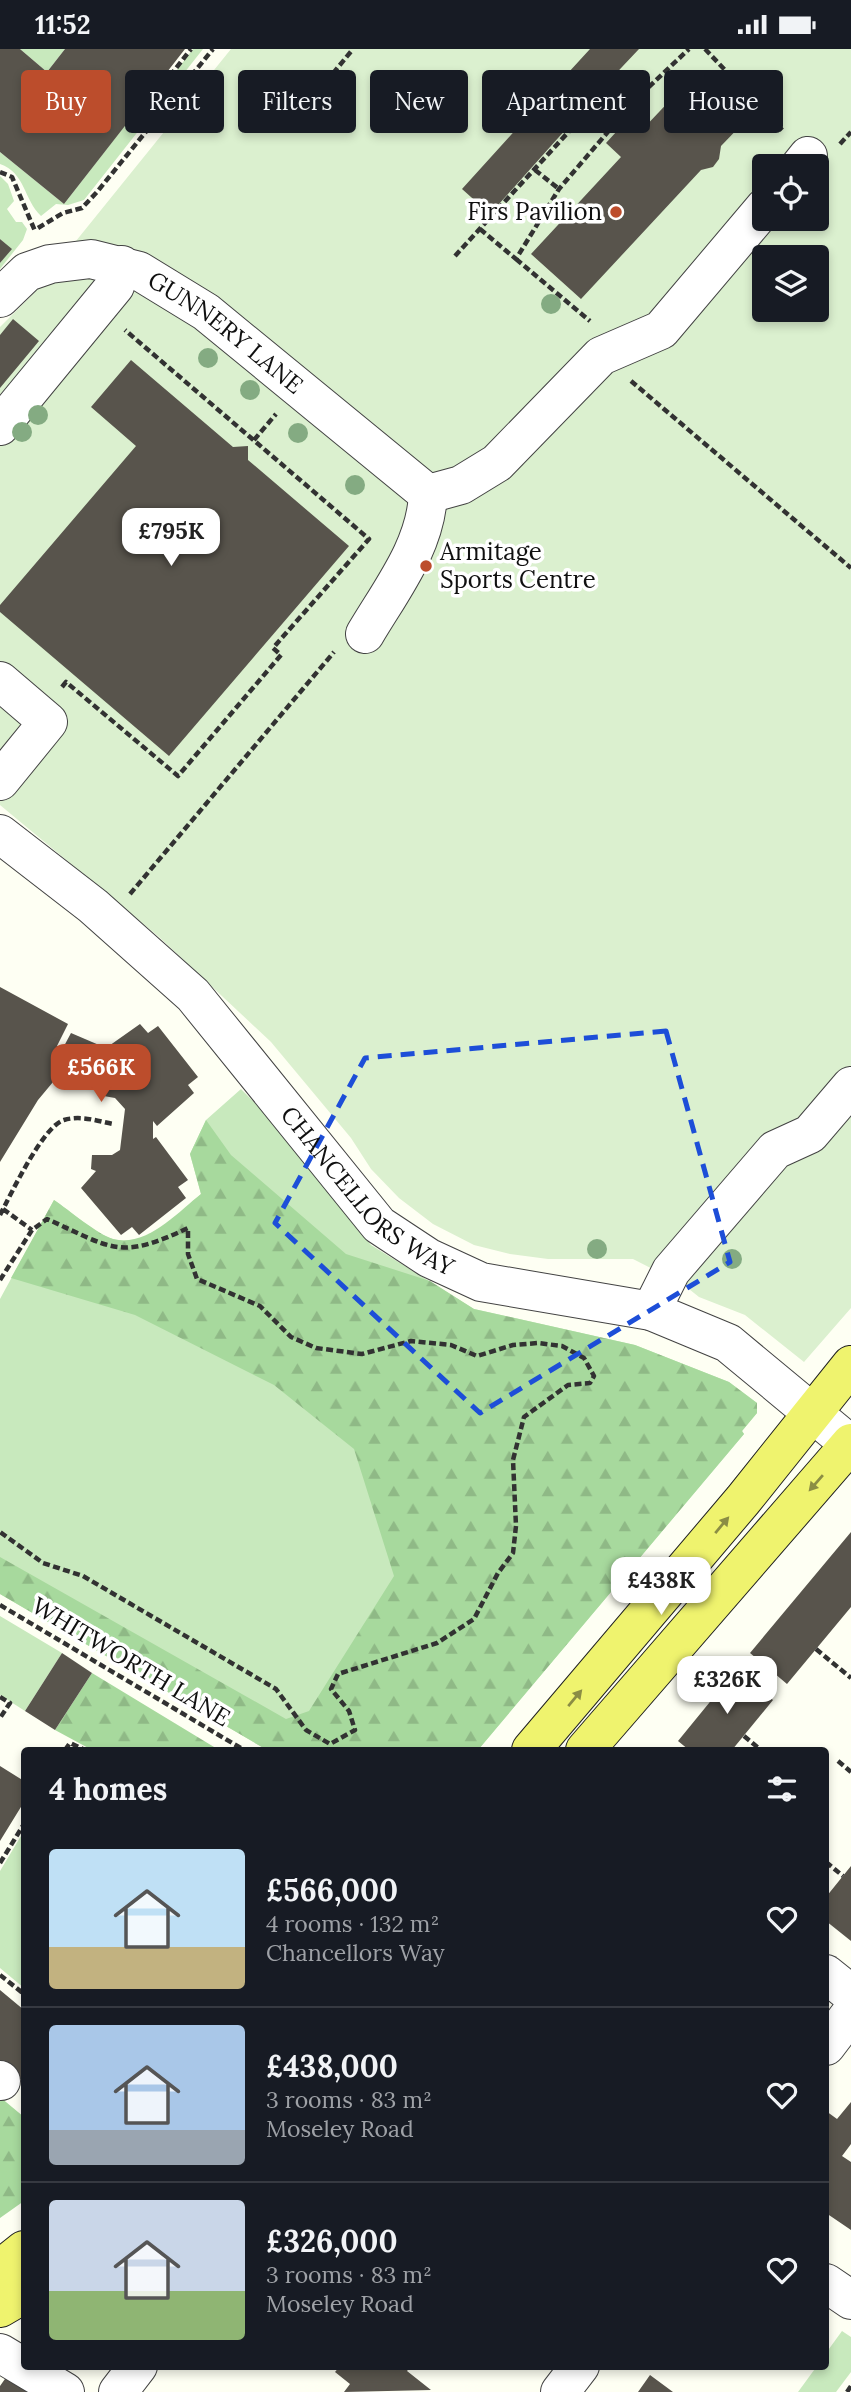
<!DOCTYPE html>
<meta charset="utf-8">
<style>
body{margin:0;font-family:Lora,serif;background:#242831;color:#f1f3f6;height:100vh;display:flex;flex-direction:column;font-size:26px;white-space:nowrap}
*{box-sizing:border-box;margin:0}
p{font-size:23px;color:#9ea1a6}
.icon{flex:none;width:38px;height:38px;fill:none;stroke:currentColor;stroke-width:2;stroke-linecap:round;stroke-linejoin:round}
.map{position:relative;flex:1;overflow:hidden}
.panel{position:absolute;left:21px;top:1698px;width:808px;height:623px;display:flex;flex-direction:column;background:#171b24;border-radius:7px;box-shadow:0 4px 10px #0003}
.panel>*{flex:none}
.guide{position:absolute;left:21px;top:21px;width:810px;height:63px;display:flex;gap:14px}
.buttons{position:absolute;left:752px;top:105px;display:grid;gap:14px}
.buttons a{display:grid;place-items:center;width:77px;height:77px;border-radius:7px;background:#171b24;box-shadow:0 4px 10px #0003;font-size:35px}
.price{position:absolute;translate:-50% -60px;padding:0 16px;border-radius:14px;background:#fff;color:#222;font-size:23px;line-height:46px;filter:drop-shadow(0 2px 4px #0008)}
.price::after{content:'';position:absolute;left:50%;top:42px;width:21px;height:16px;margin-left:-10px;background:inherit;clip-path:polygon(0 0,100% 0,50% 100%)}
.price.current{background:#bc4d2c;color:#fff}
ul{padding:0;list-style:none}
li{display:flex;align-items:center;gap:21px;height:175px;padding:0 28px}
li+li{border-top:2px solid #363941}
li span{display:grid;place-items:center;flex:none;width:196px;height:140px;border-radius:7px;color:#555}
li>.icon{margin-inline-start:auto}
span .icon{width:84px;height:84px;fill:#fffc;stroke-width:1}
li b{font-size:30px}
h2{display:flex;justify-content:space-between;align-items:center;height:84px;padding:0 28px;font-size:30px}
.pill{padding:0 24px;border-radius:7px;background:#171b24;box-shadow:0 4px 10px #0003;font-size:24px;line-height:63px}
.pill.current{background:#bc4d2c;color:#fff}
.status{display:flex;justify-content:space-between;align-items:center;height:49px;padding:0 35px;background:#171b24;direction:ltr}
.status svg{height:19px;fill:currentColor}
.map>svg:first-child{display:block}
.grass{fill:#c8e9bd}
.forest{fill:url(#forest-firs)}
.pitch{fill:#dbf0cf;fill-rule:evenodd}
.building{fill:#58544c}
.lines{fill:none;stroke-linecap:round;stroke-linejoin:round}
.minor-casing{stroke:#434343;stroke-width:40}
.major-casing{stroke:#212121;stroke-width:40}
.path{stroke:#323232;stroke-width:4.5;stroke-dasharray:7 3.5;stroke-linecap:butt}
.minor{stroke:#fff;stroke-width:38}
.major{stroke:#eff36e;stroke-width:38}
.tree{fill:#84ab82}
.oneway{fill:#8b8d44}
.marked{fill:none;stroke:#1d4ed8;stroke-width:5;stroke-dasharray:14 9;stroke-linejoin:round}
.poi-dot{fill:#bc4d2c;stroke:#fff;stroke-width:2.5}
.labels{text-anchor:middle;stroke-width:7;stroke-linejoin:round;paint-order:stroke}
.poi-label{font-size:24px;fill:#101010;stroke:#fff;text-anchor:end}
.street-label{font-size:24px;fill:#101010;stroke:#fff}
</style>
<div class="status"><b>11:52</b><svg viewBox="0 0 49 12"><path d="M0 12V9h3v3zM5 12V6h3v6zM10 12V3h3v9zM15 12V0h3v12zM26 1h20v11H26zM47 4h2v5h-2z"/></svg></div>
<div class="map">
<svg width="851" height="2343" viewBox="0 0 851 2343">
<defs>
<pattern id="forest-firs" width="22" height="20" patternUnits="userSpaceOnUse" patternTransform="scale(1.75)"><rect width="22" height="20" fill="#a7d99d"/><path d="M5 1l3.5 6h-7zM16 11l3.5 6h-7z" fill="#8fb986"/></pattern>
</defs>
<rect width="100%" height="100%" fill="#fefff3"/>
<path class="grass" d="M20 0H65L47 23Z
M193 0H203L84 151 68 156 56 155 41 167C24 151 25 123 0 115V103L64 155 164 26 170 30Z
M0 127 8 135 14 152 7 160 16 173H22L27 180 23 191 0 220V214L11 200 0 190Z
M241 1040 274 1073 371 1196 474 1260 635 1296 729 1333 757 1354V1364L742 1382 744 1385 478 1701H267L0 1545V1250L54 1151C69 1161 97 1186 113 1190 149 1199 177 1165 201 1145L190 1105 206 1071Z
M0 1567 62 1604 25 1662 0 1646Z
M24 1782V1939L0 1919V1822Z
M842 2282 851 2288V2323L836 2343H798L817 2317H826V2304Z"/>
<path class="forest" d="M206 1071 231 1106 346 1205 430 1232 474 1260 635 1296 729 1333 757 1354V1364L742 1382 744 1385 478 1701H267L0 1545V1508L286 1670 309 1662 394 1527 354 1400 274 1336 135 1266 11 1229 54 1151C69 1161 97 1185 113 1190 146 1199 178 1163 201 1145L190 1105Z
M92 1624 219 1701H92L55 1681Z
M0 2048 24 2068V2152L0 2169Z"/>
<path class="pitch" d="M231 0H851V1259L804 1313 745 1266 699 1248 684 1236 633 1210H548L510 1205 474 1196 433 1175 399 1149 371 1120 351 1089 271 993 159 888 0 756V278L34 244ZM765 117H817V170H765ZM765 208H817V261H765Z"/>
<path class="building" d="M0 0H20L47 23 65 0H185L64 155 0 103Z
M590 0H639L571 72 546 48Z
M696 24 747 70 721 97 719 110 713 118 701 121 581 250 531 205 621 108 606 94 628 70 641 82Z
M540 54 567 79 490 165 462 140Z
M0 190 12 200 0 214Z
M13 270 39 292 0 339V286Z
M131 311 233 398 248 397V411L349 497 169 707 0 563V556L136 397 91 358Z
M0 938 68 975 57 997 63 999 71 984 106 999 140 975 148 984 158 977 198 1028 188 1036 194 1044 157 1077 153 1072V1090L156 1088 188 1131 178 1138 186 1149 139 1186 132 1178 121 1186 81 1139 96 1122 91 1120 92 1106H112L120 1101 125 1060 115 1049 98 1046 99 1035 83 1033 80 1021 70 1019 58 1027 38 1051 0 1113Z
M851 1483V1558L787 1635 750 1604Z
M62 1604 92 1624 55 1681 25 1662Z
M736 1621 773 1651 732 1701H689L678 1692Z
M0 1717 24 1732V1753L0 1792Z
M851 1817V1892L826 1872V1848Z
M0 1941 24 1961V2033L4 2017 0 2021Z
M851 2053V2095L842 2107 851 2113V2181L826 2164V2062L837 2070Z
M340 2317H411L407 2322 431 2341 344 2343 350 2335 335 2323Z
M12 2320 52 2343H0V2337Z
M650 2326 673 2343H638Z"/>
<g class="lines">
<g class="minor-casing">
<g id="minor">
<path d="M800 117 808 107"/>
<path id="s1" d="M0 249 27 223 50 215 91 210 139 222 206 263 428 445"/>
<path d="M0 377 115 237 122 216"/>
<path d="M428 445 461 436 497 414 601 307 661 281 765 158"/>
<path d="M365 585C391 541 426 497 428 445"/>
<path d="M0 632 48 673 0 732"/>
<path id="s2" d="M0 785 93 857 193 946 379 1176 429 1209 481 1233 651 1262 728 1294 851 1396"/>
<path d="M651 1262 671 1222 775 1101 810 1085 851 1037"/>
<path d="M826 1925 851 1945"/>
<path d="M826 1997 851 1964"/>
<path d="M0 2031 1 2032"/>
<path d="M826 2234 851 2251"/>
<path d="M0 2304 65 2343"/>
<path d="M118 2343 138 2317"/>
<path d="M560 2343 580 2317"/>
</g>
</g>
<g class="major-casing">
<path id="major" d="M531 1701 743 1451 851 1316
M585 1701 851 1394
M0 2220 24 2201
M0 2259 24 2245"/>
</g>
<path class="path" d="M705 0 784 83
M170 27 191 0
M293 73 353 0
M840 95 851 83
M535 121 559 140
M0 123 12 128 35 182
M38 179 63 164 82 159 97 143 213 0
M480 180 516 210 559 140 636 50
M455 207 616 31 636 50 689 0
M516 210 590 272
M631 332 851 519
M254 391 276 365
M62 638 66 633 178 727 281 606 273 599 369 490 125 281
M130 845 334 603
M3 1160 32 1181
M0 1166C11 1145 43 1077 64 1071 81 1066 97 1072 113 1075
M0 1231 32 1181 47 1170C112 1199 119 1212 188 1179V1205L197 1230 260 1257 291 1288 316 1299 362 1305 411 1292 451 1296 477 1307 513 1296 538 1294 562 1297 584 1309 594 1327 590 1334 568 1336 524 1368 513 1411 516 1477 513 1504 498 1524 474 1570 437 1594 338 1625 331 1640 349 1662 355 1681 330 1695 306 1681 276 1640 83 1527 43 1514 0 1483
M0 1556 244 1701
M816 1600 851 1629
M0 1648 10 1654 0 1669
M744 1687 761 1701
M65 1701 70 1694 85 1701
M838 1712 851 1723
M826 1813 843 1827
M0 1814 24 1775
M0 1926 24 1945
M847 2343 851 2337"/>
<use href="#minor" class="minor"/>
<use href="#major" class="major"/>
</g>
<g class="tree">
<circle cx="551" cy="255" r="10"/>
<circle cx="208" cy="309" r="10"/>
<circle cx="250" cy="341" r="10"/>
<circle cx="38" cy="366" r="10"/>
<circle cx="22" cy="383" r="10"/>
<circle cx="298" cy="384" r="10"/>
<circle cx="355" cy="436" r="10"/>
<circle cx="597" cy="1200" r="10"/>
<circle cx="732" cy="1210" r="10"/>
</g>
<defs><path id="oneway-solid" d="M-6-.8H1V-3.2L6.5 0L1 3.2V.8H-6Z" transform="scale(1.75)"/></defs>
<g class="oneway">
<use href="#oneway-solid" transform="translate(816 1434) rotate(131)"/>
<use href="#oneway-solid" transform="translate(722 1476) rotate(-50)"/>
<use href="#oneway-solid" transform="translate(575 1649) rotate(-50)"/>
</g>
<path class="marked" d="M666 982 730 1213 480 1364 275 1174 365 1009Z"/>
<g class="poi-dot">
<circle cx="616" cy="163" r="7"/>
<circle cx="426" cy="517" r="7"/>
</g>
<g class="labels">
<g class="poi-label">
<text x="602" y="171">Firs Pavilion</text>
<text x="440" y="511" text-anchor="start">Armitage<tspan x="440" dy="28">Sports Centre</tspan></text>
</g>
<g class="street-label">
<text dy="8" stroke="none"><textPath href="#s1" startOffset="259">GUNNERY LANE</textPath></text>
<text dy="8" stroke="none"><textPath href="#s2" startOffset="516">CHANCELLORS WAY</textPath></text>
<text transform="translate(131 1613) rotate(31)" y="8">WHITWORTH LANE</text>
</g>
</g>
</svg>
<div class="buttons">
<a><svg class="icon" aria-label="locate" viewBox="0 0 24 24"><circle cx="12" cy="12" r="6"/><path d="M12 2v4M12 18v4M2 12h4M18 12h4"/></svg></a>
<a><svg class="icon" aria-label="layers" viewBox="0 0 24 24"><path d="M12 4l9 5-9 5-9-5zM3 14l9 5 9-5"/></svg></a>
</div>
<b class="price" style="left:171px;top:519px">£795K</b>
<b class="price current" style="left:101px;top:1055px">£566K</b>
<b class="price" style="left:661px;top:1568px">£438K</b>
<b class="price" style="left:727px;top:1667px">£326K</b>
<div class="guide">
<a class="pill current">Buy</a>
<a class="pill">Rent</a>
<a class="pill">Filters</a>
<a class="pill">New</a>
<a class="pill">Apartment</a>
<a class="pill">House</a>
</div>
<section class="panel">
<h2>4 homes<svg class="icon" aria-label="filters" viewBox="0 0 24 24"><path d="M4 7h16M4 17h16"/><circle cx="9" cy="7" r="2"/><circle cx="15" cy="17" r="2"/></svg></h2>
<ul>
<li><span style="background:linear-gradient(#bfe0f5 70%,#c2b280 0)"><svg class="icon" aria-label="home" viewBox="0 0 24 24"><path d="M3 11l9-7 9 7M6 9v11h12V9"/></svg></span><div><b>£566,000</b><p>4 rooms · 132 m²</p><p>Chancellors Way</p></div><svg class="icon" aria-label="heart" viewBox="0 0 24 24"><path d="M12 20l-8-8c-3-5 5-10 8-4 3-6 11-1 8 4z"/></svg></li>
<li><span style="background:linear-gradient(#a9c7e8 75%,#9aa5b1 0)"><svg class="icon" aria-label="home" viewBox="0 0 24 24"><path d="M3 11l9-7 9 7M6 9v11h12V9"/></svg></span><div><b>£438,000</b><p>3 rooms · 83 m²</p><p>Moseley Road</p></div><svg class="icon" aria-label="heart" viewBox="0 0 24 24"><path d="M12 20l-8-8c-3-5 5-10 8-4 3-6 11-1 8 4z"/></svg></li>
<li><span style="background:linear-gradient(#c9d6e8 65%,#8fb573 0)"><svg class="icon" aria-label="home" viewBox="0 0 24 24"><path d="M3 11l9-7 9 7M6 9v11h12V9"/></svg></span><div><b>£326,000</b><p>3 rooms · 83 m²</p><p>Moseley Road</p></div><svg class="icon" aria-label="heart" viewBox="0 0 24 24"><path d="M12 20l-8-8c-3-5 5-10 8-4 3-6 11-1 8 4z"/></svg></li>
</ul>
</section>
</div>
